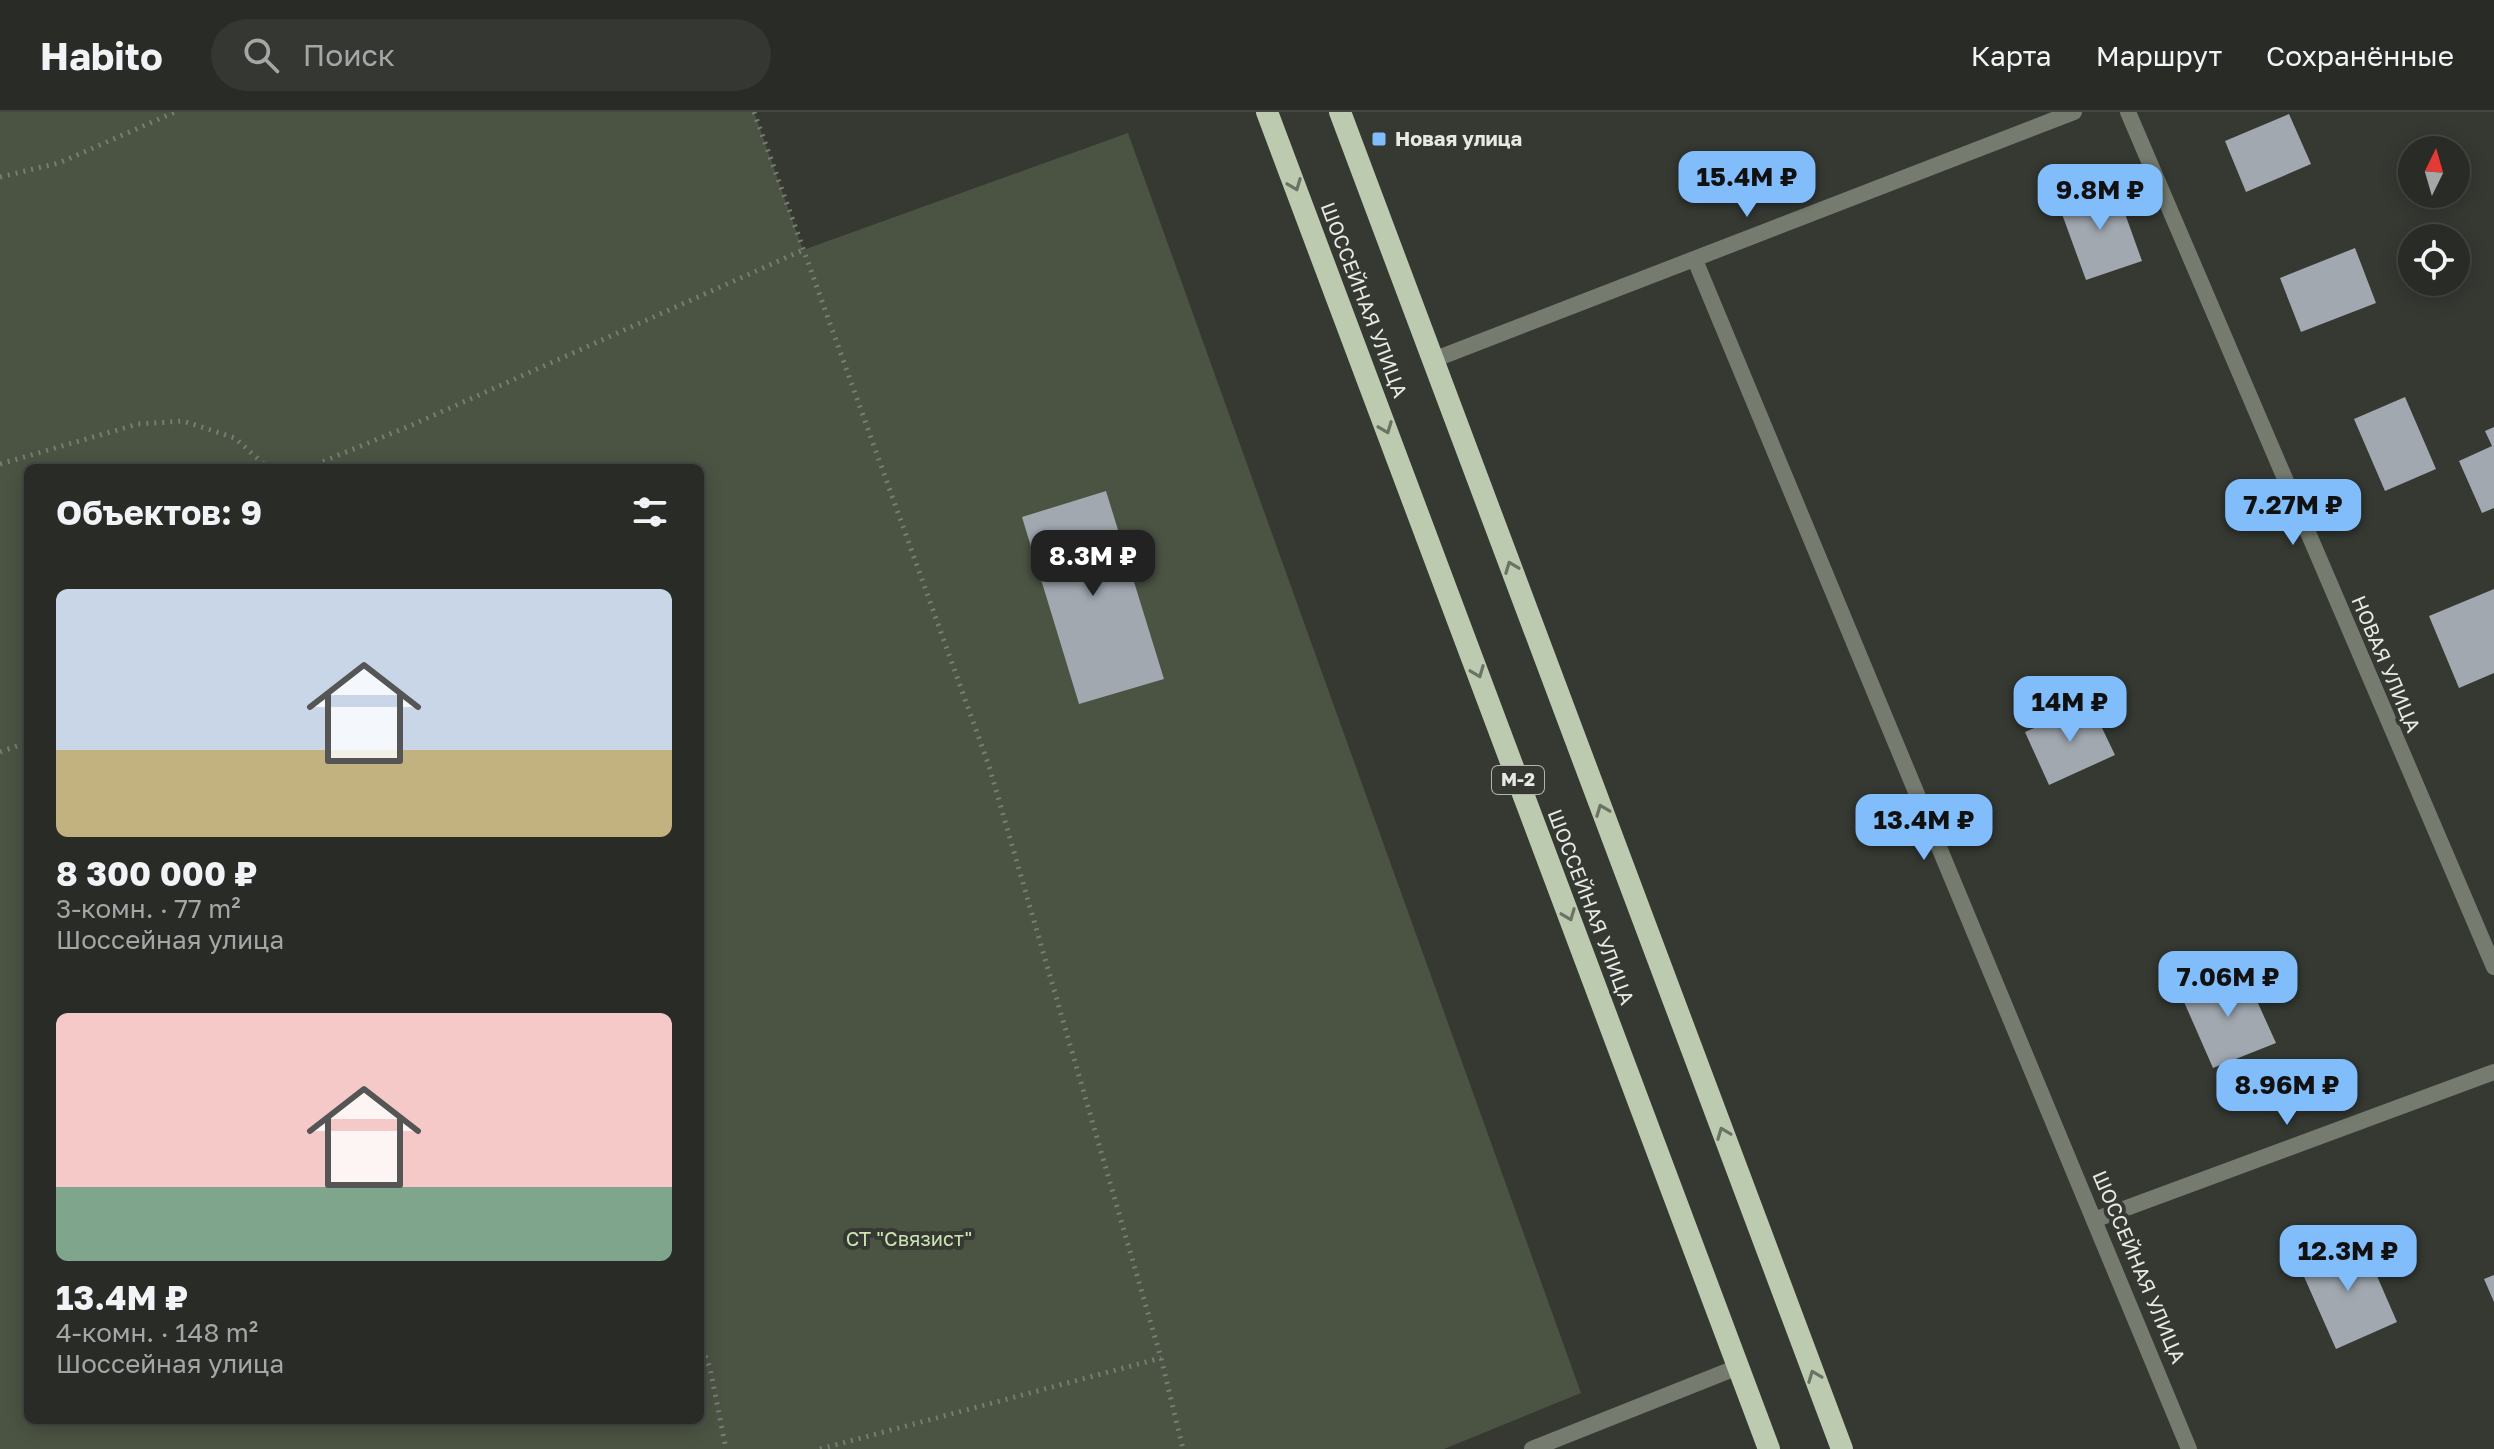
<!DOCTYPE html>
<html lang="ru">
<meta charset="utf-8">
<style>
body{margin:0;font-family:"Golos Text",sans-serif;background:#343732;color:#f1f3f6;height:100vh;display:flex;flex-direction:column;font-size:30px;white-space:nowrap}
*{box-sizing:border-box;margin:0}
p{font-size:26px;color:#a5a7a7}
.icon{flex:none;width:44px;height:44px;fill:none;stroke:currentColor;stroke-width:2;stroke-linecap:round;stroke-linejoin:round}
.map{position:relative;flex:1;overflow:hidden}
.panel{position:absolute;left:24px;top:352px;width:680px;height:960px;display:flex;flex-direction:column;background:#282b26;border-radius:12px;box-shadow:0 4px 20px #0003,0 0 0 2px #444743}
.panel>*{flex:none}
.needle{width:52px;rotate:5deg}
.tools{position:absolute;left:2398px;top:24px;display:grid;gap:16px}
.tools a{display:grid;place-items:center;width:72px;height:72px;border-radius:50%;background:#282b26;box-shadow:0 4px 20px #0003,0 0 0 2px #444743;font-size:40px}
.price{position:absolute;translate:-50% -68px;padding:0 18px;border-radius:16px;background:#81bdfa;color:#111;font-size:26px;line-height:52px;filter:drop-shadow(0 2px 4px #0008)}
.price::after{content:'';position:absolute;left:50%;top:48px;width:24px;height:18px;margin-left:-12px;background:inherit;clip-path:polygon(0 0,100% 0,50% 100%)}
.price.on{background:#222;color:#fff}
ul{padding:0;list-style:none}
li{display:grid;align-content:center;gap:16px;height:424px;padding:0 32px}
li span{display:grid;place-items:center;height:248px;border-radius:12px;color:#555}
li>.icon{margin-inline-start:auto}
span .icon{width:144px;height:144px;fill:#fffc;stroke-width:1}
li b{font-size:34px}
h2{display:flex;justify-content:space-between;align-items:center;height:96px;padding:0 32px;font-size:34px}
header{display:flex;align-items:center;gap:48px;box-sizing:border-box;height:112px;padding:0 40px;background:#282b26;border-bottom:2px solid #444743}
header strong{font-size:38px}
nav{display:flex;gap:44px;margin-inline-start:auto;font-size:28px}
.search{width:560px;height:72px;background:#343732;display:flex;align-items:center;gap:20px;box-sizing:border-box;padding:0 28px;border-radius:44px;color:#a5a7a7;font-size:30px}
.map>svg:first-child{display:block}
.green{fill:#4b5343;fill-rule:evenodd}
.building{fill:#a1a8b0}
.lines{fill:none;stroke-linecap:round;stroke-linejoin:round}
.path{stroke:#787c76;stroke-width:5;stroke-dasharray:2 6;stroke-linecap:butt}
.service{stroke:#757b6f;stroke-width:16}
.minor{stroke:#757b6f;stroke-width:16}
.trunk{stroke:#bccab0;stroke-width:22}
.oneway{stroke:#6b7364}
.poi-dot{fill:#81bdfa;stroke:#353932;stroke-width:3}
.labels{text-anchor:middle;stroke-width:8;stroke-linejoin:round;paint-order:stroke}
.shield{fill:#353932;stroke:#b2b4af;stroke-width:2}
.shield-label{font-size:18px;font-weight:bold;fill:#e7e9e5}
.poi-label{font-size:20px;font-weight:bold;fill:#e7e9e5;stroke:#353932;text-anchor:start}
.street-label{font-size:20px;fill:#e7e9e5;stroke:#353932}
.park-label{font-size:20px;fill:#cce4b2;stroke:#353932}
</style>
<header>
<strong>Habito</strong>
<div class="search"><svg class="icon" aria-label="search" viewBox="0 0 24 24"><circle cx="10" cy="10" r="6"/><path d="M15 15l6 6"/></svg>Поиск</div>
<nav><a>Карта</a><a>Маршрут</a><a>Сохранённые</a></nav>
</header>
<div class="map">
<svg width="2494" height="1337" viewBox="0 0 2494 1337">
<rect width="100%" height="100%" fill="#353932"/>
<path class="green" d="M0 0H754L803 138 1128 21 1581 1281 1444 1337H0ZM28 356H700V1308H28Z"/>
<path class="building" d="M2289 2 2311 52 2246 80 2225 29Z
M2114 71 2142 149 2086 168 2058 91Z
M2355 136 2376 191 2301 220 2280 166Z
M2405 285 2436 357 2385 379 2354 307Z
M2494 315V396L2482 401 2459 349 2492 334 2485 319Z
M1106 379 1164 567 1079 592 1022 405Z
M2494 477V561L2459 576 2429 504Z
M2090 591 2115 643 2049 673 2025 620Z
M2243 858 2276 931 2213 956 2181 883Z
M2360 1125 2397 1210 2336 1237 2298 1151Z
M2494 1163V1190L2484 1167Z"/>
<g class="lines">
<path class="path" d="M754 0 989 654 1161 1246 1183 1337
M0 65 59 51 175 0
M0 352 138 312 183 309 235 326 268 356 312 354 412 313 803 138
M0 640 28 630
M700 1229 710 1256 726 1337
M820 1337 1161 1246"/>
<path class="service" d="M1532 1337 1738 1255"/>
<path class="minor" d="M2128 0 2494 855
M1695 148 2189 1337
M1433 248 2074 0
M2094 1108 2494 960"/>
<path class="trunk" d="M1267 0 1769 1337
M1340 0 1842 1337"/>
</g>
<defs><path id="oneway-chevron" d="M-2-3.5L2.5 0L-2 3.5" fill="none" stroke-width="1.6" stroke-linecap="round" stroke-linejoin="round" transform="scale(2)"/></defs>
<g class="oneway">
<use href="#oneway-chevron" transform="translate(1295 73) rotate(69)"/>
<use href="#oneway-chevron" transform="translate(1386 316) rotate(69)"/>
<use href="#oneway-chevron" transform="translate(1511 455) rotate(-111)"/>
<use href="#oneway-chevron" transform="translate(1478 560) rotate(69)"/>
<use href="#oneway-chevron" transform="translate(1602 698) rotate(-111)"/>
<use href="#oneway-chevron" transform="translate(1569 803) rotate(69)"/>
<use href="#oneway-chevron" transform="translate(1723 1021) rotate(-111)"/>
<use href="#oneway-chevron" transform="translate(1814 1264) rotate(-111)"/>
</g>
<rect class="poi-dot" x="1371" y="19" width="16" height="16" rx="4"/>
<g class="labels">
<rect class="shield" x="1492" y="654" width="52" height="28" rx="6"/>
<g class="shield-label">
<text x="1518" y="674">М-2</text>
</g>
<g class="poi-label">
<text x="1395" y="34">Новая улица</text>
</g>
<g class="street-label">
<text transform="translate(1364 188) rotate(69)" y="7">ШОССЕЙНАЯ УЛИЦА</text>
<text transform="translate(2386 552) rotate(67)" y="7">НОВАЯ УЛИЦА</text>
<text transform="translate(1591 795) rotate(69)" y="7">ШОССЕЙНАЯ УЛИЦА</text>
<text transform="translate(2139 1155) rotate(67)" y="7">ШОССЕЙНАЯ УЛИЦА</text>
</g>
<g class="park-label">
<text x="909" y="1134">СТ "Связист"</text>
</g>
</g>
</svg>
<div class="tools">
<a><svg class="needle" viewBox="-14 -14 28 28"><path d="M0-13l5 13h-10z" fill="#e53935"/><path d="M0 13l5-13h-10z" fill="#a5a7a7"/></svg></a>
<a><svg class="icon" aria-label="locate" viewBox="0 0 24 24"><circle cx="12" cy="12" r="6"/><path d="M12 2v4M12 18v4M2 12h4M18 12h4"/></svg></a>
</div>
<b class="price" style="left:1747px;top:107px">15.4M ₽</b>
<b class="price" style="left:2100px;top:120px">9.8M ₽</b>
<b class="price" style="left:2293px;top:435px">7.27M ₽</b>
<b class="price on" style="left:1093px;top:486px">8.3M ₽</b>
<b class="price" style="left:2070px;top:632px">14M ₽</b>
<b class="price" style="left:1924px;top:750px">13.4M ₽</b>
<b class="price" style="left:2228px;top:907px">7.06M ₽</b>
<b class="price" style="left:2287px;top:1015px">8.96M ₽</b>
<b class="price" style="left:2348px;top:1181px">12.3M ₽</b>
<section class="panel">
<h2>Объектов: 9<svg class="icon" aria-label="filters" viewBox="0 0 24 24"><path d="M4 7h16M4 17h16"/><circle cx="9" cy="7" r="2"/><circle cx="15" cy="17" r="2"/></svg></h2>
<ul>
<li><span style="background:linear-gradient(#c9d6e8 65%,#c2b280 0)"><svg class="icon" aria-label="home" viewBox="0 0 24 24"><path d="M3 11l9-7 9 7M6 9v11h12V9"/></svg></span><div><b>8 300 000 ₽</b><p>3-комн. · 77 m²</p><p>Шоссейная улица</p></div></li>
<li><span style="background:linear-gradient(#f6c9c9 70%,#7fa58c 0)"><svg class="icon" aria-label="home" viewBox="0 0 24 24"><path d="M3 11l9-7 9 7M6 9v11h12V9"/></svg></span><div><b>13.4M ₽</b><p>4-комн. · 148 m²</p><p>Шоссейная улица</p></div></li>
</ul>
</section>
</div>
